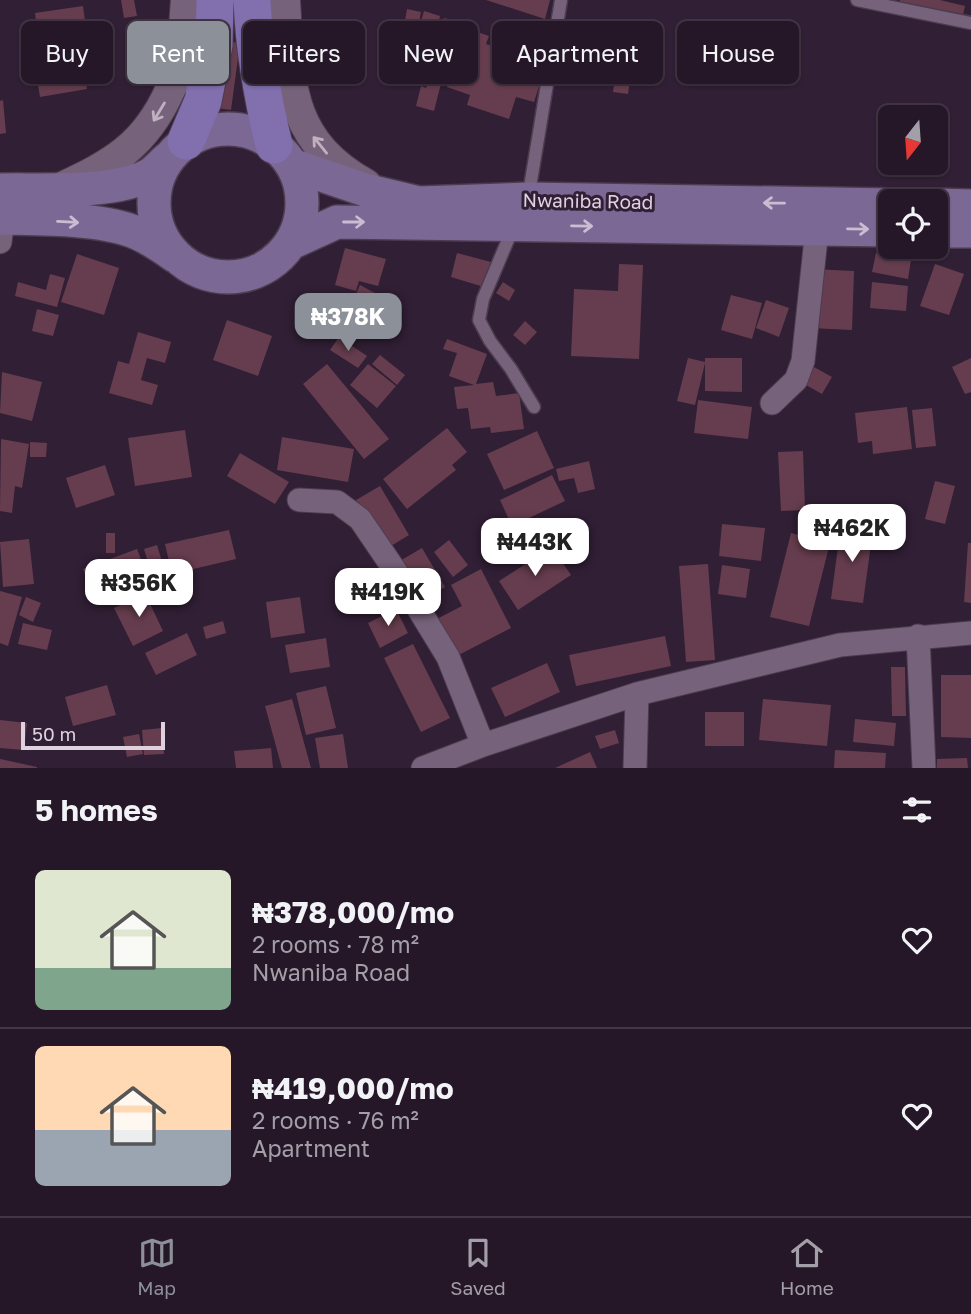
<!DOCTYPE html>
<meta charset="utf-8">
<style>
body{margin:0;font-family:"Golos Text",sans-serif;background:#312434;color:#f1f3f6;height:100vh;display:flex;flex-direction:column;font-size:26px;white-space:nowrap}
*{box-sizing:border-box;margin:0}
p{font-size:23px;color:#a39fa8}
.icon{flex:none;width:38px;height:38px;fill:none;stroke:currentColor;stroke-width:2;stroke-linecap:round;stroke-linejoin:round}
.map{position:relative;height:768px;overflow:hidden}
.drawer{display:flex;flex-direction:column;background:#251728;flex:1}
.drawer>*{flex:none}
.banner{position:absolute;left:21px;top:21px;width:929px;height:63px;display:flex;gap:14px}
.needle{width:46px;rotate:197deg}
.tools{position:absolute;left:878px;top:105px;display:grid;gap:14px}
.tools a{display:grid;place-items:center;width:70px;height:70px;border-radius:10px;background:#251728;box-shadow:0 2px 5px #0004,0 0 0 2px #423645;font-size:35px}
.scale{position:absolute;left:21px;bottom:18px;width:144px;box-sizing:border-box;padding-left:7px;border:4px solid #ded1e0;border-top:0;font-size:19px;line-height:24px;white-space:nowrap;color:#ded1e0;-webkit-text-stroke:5px #311f35;paint-order:stroke}
.price{position:absolute;translate:-50% -60px;padding:0 16px;border-radius:14px;background:#fff;color:#222;font-size:23px;line-height:46px;filter:drop-shadow(0 2px 4px #0008)}
.price::after{content:'';position:absolute;left:50%;top:42px;width:21px;height:16px;margin-left:-10px;background:inherit;clip-path:polygon(0 0,100% 0,50% 100%)}
.price.active{background:#8c9099;color:#fff}
ul{padding:0;list-style:none}
li{display:flex;align-items:center;gap:21px;height:175px;padding:0 35px}
li+li{border-top:2px solid #423645}
li span{display:grid;place-items:center;flex:none;width:196px;height:140px;border-radius:10px;color:#555}
li>.icon{margin-inline-start:auto}
span .icon{width:84px;height:84px;fill:#fffc;stroke-width:1}
li b{font-size:30px}
h2{display:flex;justify-content:space-between;align-items:center;height:84px;padding:0 35px;font-size:30px}
.tag{padding:0 24px;border-radius:10px;background:#251728;box-shadow:0 2px 5px #0004,0 0 0 2px #423645;font-size:24px;line-height:63px}
.tag.active{background:#8c9099;color:#fff}
.tab-bar{display:flex;justify-content:space-around;align-items:center;height:98px;border-top:2px solid #423645;background:#251728;font-size:19px;color:#a39fa8}
.tab-bar a{display:grid;justify-items:center;gap:4px}
.tab-bar .active{color:#8c9099}
.map>svg:first-child{display:block}
.building{fill:#663d4e}
.lines{fill:none;stroke-linecap:round;stroke-linejoin:round}
.service-casing{stroke:#4c3c4f;stroke-width:15}
.minor-casing{stroke:#4c3c4f;stroke-width:25}
.tertiary-casing{stroke:#4c3c4f;stroke-width:32}
.secondary-casing{stroke:#4c3c4f;stroke-width:36}
.primary-casing{stroke:#4c3c4f;stroke-width:39}
.service{stroke:#77627b;stroke-width:12}
.minor{stroke:#77627b;stroke-width:23}
.tertiary{stroke:#77627b;stroke-width:30}
.secondary{stroke:#7c6894;stroke-width:33}
.primary{stroke:#816fae;stroke-width:37}
.oneway{stroke:#bfb0c2}
.oneway2{stroke:#cabcd1}
.labels{text-anchor:middle;stroke-width:6;stroke-linejoin:round;paint-order:stroke}
.street-label{font-size:19px;fill:#ded1e0;stroke:#311f35}
</style>
<div class="map">
<svg width="971" height="768" viewBox="0 0 971 768">
<rect width="100%" height="100%" fill="#311f35"/>
<path class="building" d="M121 0H134L137 16 124 18Z
M486 0H550L545 19Z
M900 0H940L965 6 960 28 897 12Z
M83 6 90 59 42 65 35 13Z
M407 9 421 12 415 42 402 39Z
M424 11 440 16 432 48 415 43Z
M444 18 457 21 434 111 416 106 421 86 426 88Z
M466 28 489 36 486 44 520 54 524 41 551 49 534 102 516 97 509 119 467 105 470 95 447 87Z
M225 41 240 43 231 110 216 108Z
M83 65 87 89 40 97 36 73Z
M615 77 630 80 628 94 613 92Z
M3 100 6 133 0 134V101Z
M345 248 386 259 378 286 359 281 356 291 335 285Z
M457 253 491 262 484 287 451 277Z
M876 253 911 260 908 279 872 272Z
M77 254 119 268 104 315 61 302Z
M619 264 643 265 639 359 571 356 574 289 618 291Z
M935 264 964 274 949 315 920 306Z
M812 269 854 271 852 330 810 328Z
M50 274 65 278 57 307 15 296 18 282 46 290Z
M503 282 515 290 509 301 496 293Z
M872 282 908 286 906 311 870 308Z
M360 285 375 293 370 303 355 296Z
M731 295 762 303 752 339 721 330Z
M766 300 789 308 779 337 756 328Z
M37 309 59 315 53 336 32 331Z
M227 320 272 336 258 376 213 360Z
M525 321 537 332 525 345 513 335Z
M138 332 171 342 165 363 147 358 141 380 158 385 152 405 109 393 118 361 129 364Z
M339 337 367 356 358 368 330 350Z
M447 339 487 354 476 384 493 382 496 396 519 393 524 429 491 433 490 427 471 429 468 408 457 409 454 387 474 385 449 376 457 353 443 349Z
M380 355 405 375 397 385 372 364Z
M688 358 705 362V358H742V392L705 391V363L695 405 677 401Z
M971 358V392L965 394 952 367Z
M327 364 389 439 364 459 303 384Z
M368 364 396 386 377 408 350 385Z
M814 367 832 377 822 394 804 384Z
M2 372 42 382 32 421 0 413Z
M698 400 752 407 748 439 694 433Z
M907 407 912 449 873 454 872 441 858 443 855 413Z
M932 408 936 446 916 448 912 410Z
M447 428 467 452 452 465 456 470 407 509 383 479Z
M185 430 192 477 135 486 128 438Z
M537 431 554 468 504 490 487 454Z
M282 437 354 449 348 482 277 470Z
M1 439 29 444 22 488 15 486 12 513 0 511Z
M30 442 47 443 46 457H30Z
M803 451 805 510 781 511 778 452Z
M240 453 289 482 275 504 227 476Z
M589 461 595 489 578 493 574 478 559 481 556 469Z
M105 465 115 495 76 508 66 478Z
M552 475 565 501 512 526 500 500Z
M935 481 955 486 945 524 925 519Z
M380 486 409 535 386 549 356 500Z
M899 507V521H885V508Z
M722 524 765 528 761 561 719 556Z
M841 525 873 529 863 603 831 599Z
M525 526 535 544 517 554 507 536Z
M229 530 236 559 172 574 165 544Z
M106 533H115V553H106Z
M791 533 830 543 809 626 770 617Z
M29 539 34 584 3 587 0 542Z
M449 540 468 565 453 577 434 552Z
M968 543H971V603L964 602Z
M157 545 163 565 150 569 144 549Z
M552 547 571 575 518 610 499 581Z
M422 548 445 587 417 605 393 565Z
M137 549 152 588 114 602 103 573 87 579 83 569Z
M708 564 715 660 686 662 679 566Z
M722 565 750 569 746 598 718 594Z
M481 569 511 628 447 661 427 624 462 606 451 585Z
M0 591 22 597 8 646 0 643Z
M145 593 163 631 133 646 114 608Z
M26 597 41 603 33 622 19 615Z
M300 597 305 633 271 638 266 602Z
M396 609 408 633 380 648 368 623Z
M223 621 226 633 206 639 203 627Z
M23 623 52 630 47 650 18 644Z
M187 633 197 655 156 675 145 653Z
M665 636 671 666 576 686 569 655Z
M326 638 330 667 290 673 285 645Z
M413 644 450 718 421 732 384 658Z
M547 663 560 692 505 717 491 688Z
M891 667H905L906 716H892Z
M941 675H971V738L941 737Z
M107 685 116 715 73 726 65 697Z
M326 686 336 728 306 735 296 693Z
M292 699 311 768H282L265 706Z
M763 699 831 705 827 746 759 740Z
M705 712H744V746H705Z
M855 719 896 723 894 746 853 742Z
M0 720 27 723 24 750 0 748Z
M162 728 164 754 144 755 142 730Z
M615 730 619 743 600 749 595 736Z
M139 734 143 754 127 757 123 737Z
M343 734 348 768H320L315 738Z
M271 748 273 768H236L234 751Z
M835 750 886 753 885 768H834Z
M590 752 597 768H555Z
M967 758 968 768H937V759Z
M0 759 37 767V768H0Z"/>
<g class="lines">
<g class="service-casing">
<path id="service" d="M857 0 971 23
M528 199 561 0
M513 228 483 299 479 320 490 341 511 369 534 407"/>
</g>
<g class="minor-casing">
<path id="minor" d="M0 242 3 218
M772 403 796 380 803 361 817 229
M299 500 337 502 360 519 396 572 448 657 483 745
M918 636 924 768
M423 768 483 745 637 694 840 645 971 633
M635 768 637 694"/>
</g>
<g class="tertiary-casing">
<path id="tertiary" d="M285 0C290 81 286 139 366 184
M60 188C112 164 145 146 170 90 174 82 179 74 180 65 184 44 184 21 186 0"/>
</g>
<g class="secondary-casing">
<path id="secondary" d="M154 203a74 74 0 1 1 148 0a74 74 0 1 1-148 0Z
M292 165 365 190 419 203 528 199 891 205
M0 190C40 189 114 194 149 175 156 171 163 162 170 157
M936 205 971 206
M0 218C38 219 97 218 132 231 148 237 161 246 175 256
M936 231H971
M291 243 337 222 891 230"/>
</g>
<g class="primary-casing">
<path id="primary" d="M252 0C254 50 262 96 274 145
M186 141 203 101 214 45 215 0"/>
</g>
<use href="#service" class="service"/>
<use href="#minor" class="minor"/>
<use href="#tertiary" class="tertiary"/>
<use href="#secondary" class="secondary"/>
<use href="#primary" class="primary"/>
</g>
<defs><path id="oneway-shaft" d="M-6 0H5M1.5-3L5.5 0L1.5 3" fill="none" stroke-width="1.6" stroke-linecap="round" stroke-linejoin="round" transform="scale(1.75)"/></defs>
<g class="oneway">
<use href="#oneway-shaft" transform="translate(159 112) rotate(121)"/>
<use href="#oneway-shaft" transform="translate(320 145) rotate(-129)"/>
</g>
<g class="oneway2">
<use href="#oneway-shaft" transform="translate(774 203) rotate(-179)"/>
<use href="#oneway-shaft" transform="translate(68 222) rotate(3)"/>
<use href="#oneway-shaft" transform="translate(354 222)"/>
<use href="#oneway-shaft" transform="translate(582 226) rotate(1)"/>
<use href="#oneway-shaft" transform="translate(858 229) rotate(1)"/>
</g>
<g class="labels">
<g class="street-label">
<text transform="translate(588 201) rotate(1)" y="7">Nwaniba Road</text>
</g>
</g>
</svg>
<div class="tools">
<a><svg class="needle" viewBox="-14 -14 28 28"><path d="M0-13l5 13h-10z" fill="#e53935"/><path d="M0 13l5-13h-10z" fill="#a39fa8"/></svg></a>
<a><svg class="icon" aria-label="locate" viewBox="0 0 24 24"><circle cx="12" cy="12" r="6"/><path d="M12 2v4M12 18v4M2 12h4M18 12h4"/></svg></a>
</div>
<div class="scale">50 m</div>
<b class="price active" style="left:348px;top:353px">₦378K</b>
<b class="price" style="left:852px;top:564px">₦462K</b>
<b class="price" style="left:535px;top:578px">₦443K</b>
<b class="price" style="left:139px;top:619px">₦356K</b>
<b class="price" style="left:388px;top:628px">₦419K</b>
<div class="banner">
<a class="tag">Buy</a>
<a class="tag active">Rent</a>
<a class="tag">Filters</a>
<a class="tag">New</a>
<a class="tag">Apartment</a>
<a class="tag">House</a>
</div>
</div>
<section class="drawer">
<h2>5 homes<svg class="icon" aria-label="filters" viewBox="0 0 24 24"><path d="M4 7h16M4 17h16"/><circle cx="9" cy="7" r="2"/><circle cx="15" cy="17" r="2"/></svg></h2>
<ul>
<li><span style="background:linear-gradient(#dfe7d0 70%,#7fa58c 0)"><svg class="icon" aria-label="home" viewBox="0 0 24 24"><path d="M3 11l9-7 9 7M6 9v11h12V9"/></svg></span><div><b>₦378,000/mo</b><p>2 rooms · 78 m²</p><p>Nwaniba Road</p></div><svg class="icon" aria-label="heart" viewBox="0 0 24 24"><path d="M12 20l-8-8c-3-5 5-10 8-4 3-6 11-1 8 4z"/></svg></li>
<li><span style="background:linear-gradient(#ffd9b3 60%,#9aa5b1 0)"><svg class="icon" aria-label="home" viewBox="0 0 24 24"><path d="M3 11l9-7 9 7M6 9v11h12V9"/></svg></span><div><b>₦419,000/mo</b><p>2 rooms · 76 m²</p><p>Apartment</p></div><svg class="icon" aria-label="heart" viewBox="0 0 24 24"><path d="M12 20l-8-8c-3-5 5-10 8-4 3-6 11-1 8 4z"/></svg></li>
</ul>
</section>
<nav class="tab-bar">
<a class="active"><svg class="icon" aria-label="map" viewBox="0 0 24 24"><path d="M3 6l6-2 6 2 6-2v14l-6 2-6-2-6 2zM9 4v14M15 6v14"/></svg>Map</a>
<a><svg class="icon" aria-label="saved" viewBox="0 0 24 24"><path d="M7 4h10v16l-5-4-5 4z"/></svg>Saved</a>
<a><svg class="icon" aria-label="home" viewBox="0 0 24 24"><path d="M3 11l9-7 9 7M6 9v11h12V9"/></svg>Home</a>
</nav>
